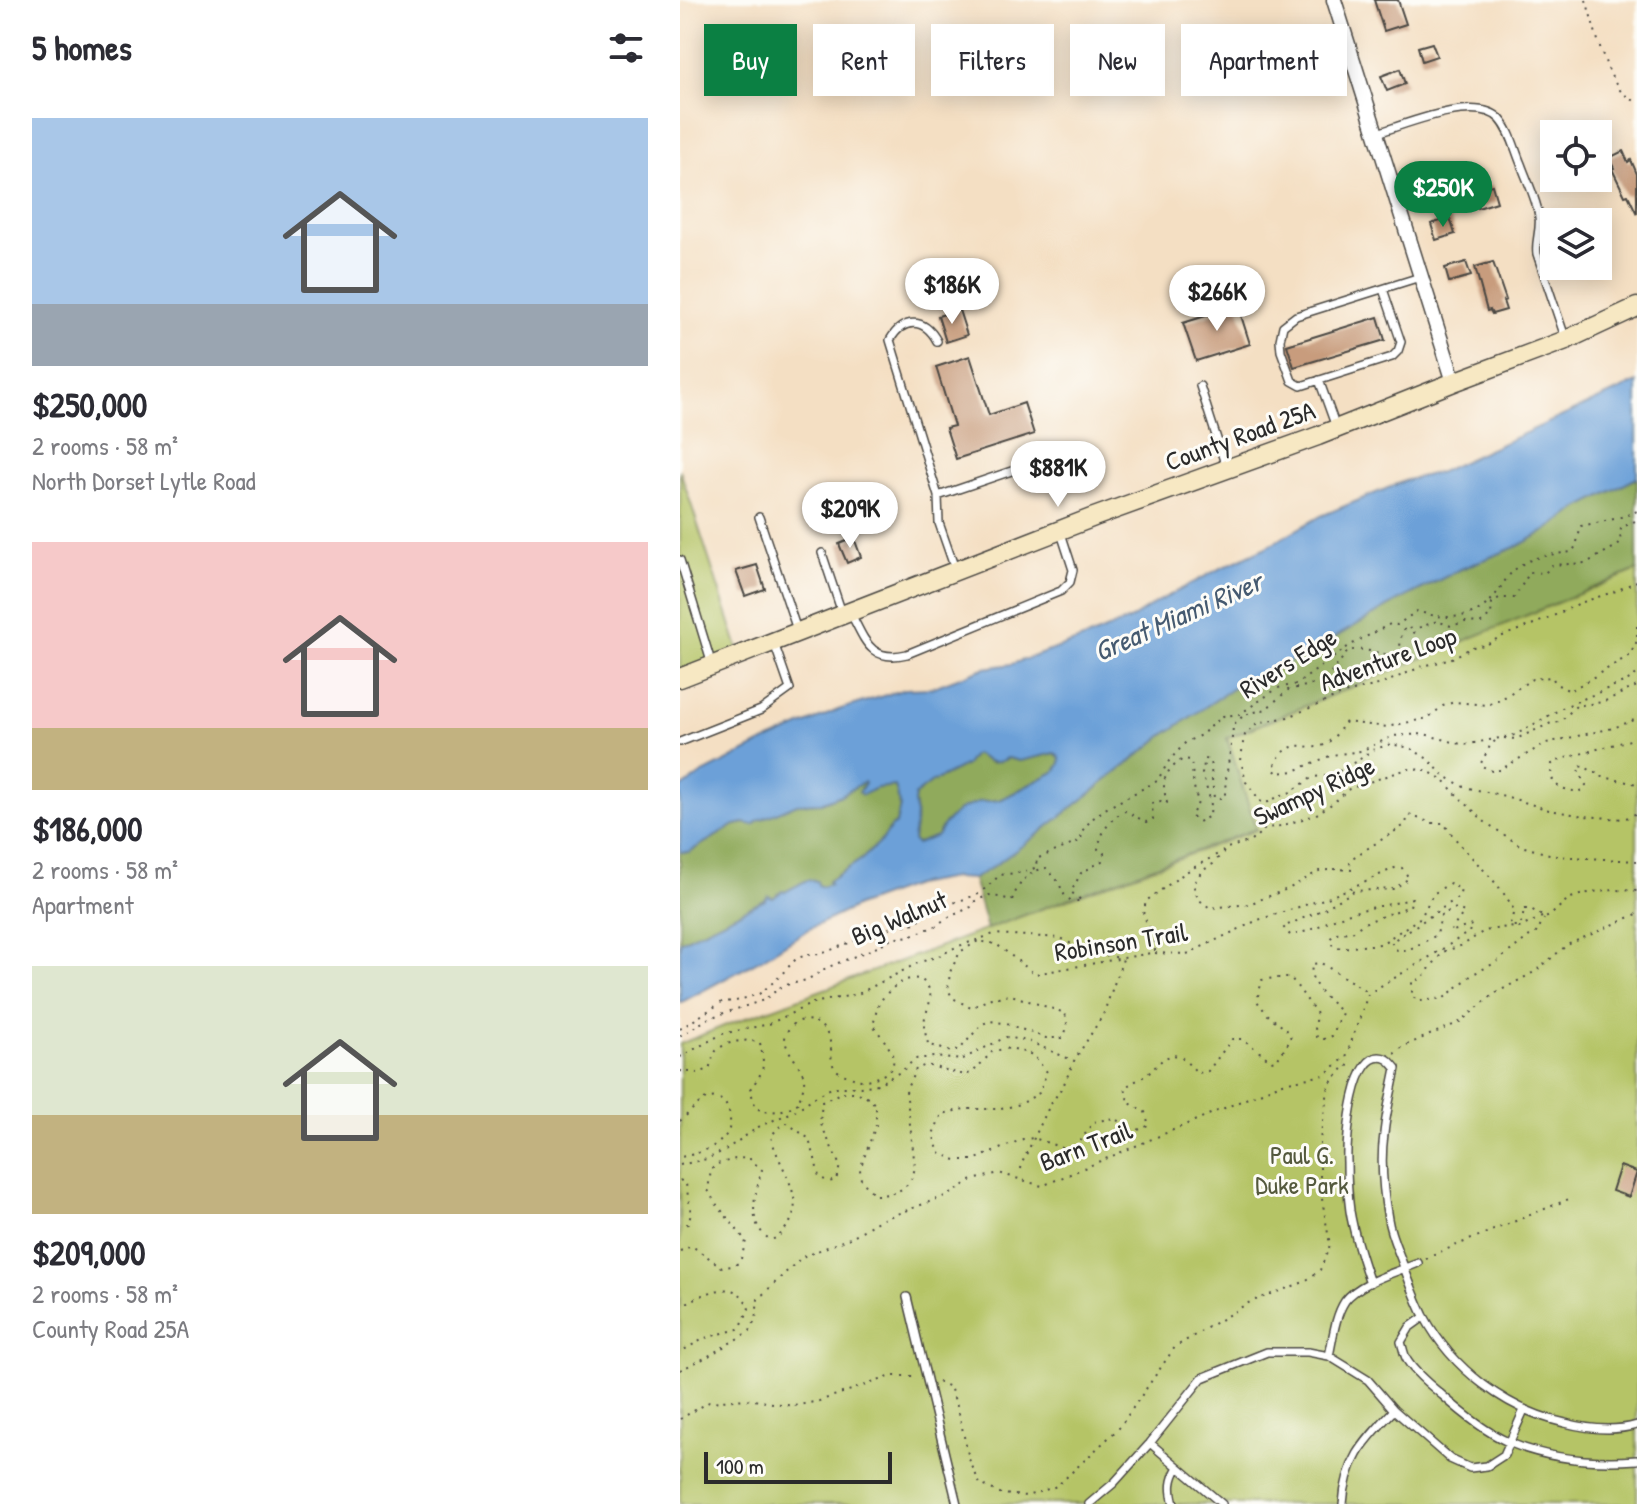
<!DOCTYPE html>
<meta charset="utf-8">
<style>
body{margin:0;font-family:"Patrick Hand",sans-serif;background:#f7f7f7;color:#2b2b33;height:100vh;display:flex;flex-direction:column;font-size:30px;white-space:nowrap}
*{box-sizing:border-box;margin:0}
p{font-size:26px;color:#7c7c81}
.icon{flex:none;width:44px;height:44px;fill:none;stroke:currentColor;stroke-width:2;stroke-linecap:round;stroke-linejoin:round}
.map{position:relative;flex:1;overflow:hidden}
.drawer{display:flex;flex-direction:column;background:#fff;width:680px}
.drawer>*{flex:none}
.top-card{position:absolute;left:24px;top:24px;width:760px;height:72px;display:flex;gap:16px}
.tools{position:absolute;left:860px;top:120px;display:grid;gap:16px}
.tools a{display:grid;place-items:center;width:72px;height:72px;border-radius:0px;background:#fff;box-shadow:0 4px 20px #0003;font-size:40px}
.scale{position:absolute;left:24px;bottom:20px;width:188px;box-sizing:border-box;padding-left:8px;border:4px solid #2b2b2b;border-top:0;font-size:22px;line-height:28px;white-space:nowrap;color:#2b2b2b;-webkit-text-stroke:6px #fdfcf7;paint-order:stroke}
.price{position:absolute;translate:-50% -68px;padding:0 18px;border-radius:28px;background:#fff;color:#222;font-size:26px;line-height:52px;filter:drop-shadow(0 2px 4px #0008)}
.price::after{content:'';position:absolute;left:50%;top:48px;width:24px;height:18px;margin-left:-12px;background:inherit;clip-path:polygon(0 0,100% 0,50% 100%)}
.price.current{background:#0b8043;color:#fff}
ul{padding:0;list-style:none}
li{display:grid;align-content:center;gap:16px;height:424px;padding:0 32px}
li span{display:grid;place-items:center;height:248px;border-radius:0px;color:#555}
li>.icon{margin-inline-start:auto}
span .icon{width:144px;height:144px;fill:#fffc;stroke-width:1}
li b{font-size:34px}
h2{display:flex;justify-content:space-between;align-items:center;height:96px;padding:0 32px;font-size:34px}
.tag{padding:0 28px;border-radius:0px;background:#fff;box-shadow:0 4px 20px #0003;font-size:28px;line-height:72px}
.tag.current{background:#0b8043;color:#fff}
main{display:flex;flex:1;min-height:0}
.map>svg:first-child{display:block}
.green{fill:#b5c466;stroke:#707848;stroke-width:2}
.forest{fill:#90aa5b;stroke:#5e6a43;stroke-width:2}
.water{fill:#6ca0d8;stroke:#4c6682;stroke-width:2;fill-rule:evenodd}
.building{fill:#c89c7d}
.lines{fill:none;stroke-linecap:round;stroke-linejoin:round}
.lane-casing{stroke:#494642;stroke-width:10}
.street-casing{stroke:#494642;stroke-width:17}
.secondary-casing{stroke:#494642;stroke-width:21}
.path{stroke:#494642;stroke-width:2;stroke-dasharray:2 6;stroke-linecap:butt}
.lane{stroke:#fff;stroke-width:7}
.street{stroke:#fff;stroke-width:14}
.secondary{stroke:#f7e8c3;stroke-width:18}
.labels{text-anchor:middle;stroke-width:6;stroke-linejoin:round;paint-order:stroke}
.street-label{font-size:26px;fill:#2b2b2b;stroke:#fdfcf7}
.park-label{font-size:26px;fill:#54593d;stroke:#fdfcf7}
.water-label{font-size:28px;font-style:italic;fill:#455a70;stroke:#fdfcf7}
</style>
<main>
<section class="drawer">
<h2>5 homes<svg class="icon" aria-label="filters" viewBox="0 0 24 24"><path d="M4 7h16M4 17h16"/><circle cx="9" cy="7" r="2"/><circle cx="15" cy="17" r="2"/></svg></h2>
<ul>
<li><span style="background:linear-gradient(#a9c7e8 75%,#9aa5b1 0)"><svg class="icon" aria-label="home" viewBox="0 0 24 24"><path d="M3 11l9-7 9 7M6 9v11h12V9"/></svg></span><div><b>$250,000</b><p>2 rooms · 58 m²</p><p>North Dorset Lytle Road</p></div></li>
<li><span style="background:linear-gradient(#f6c9c9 75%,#c2b280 0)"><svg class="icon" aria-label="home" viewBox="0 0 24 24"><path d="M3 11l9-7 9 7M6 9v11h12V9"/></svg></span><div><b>$186,000</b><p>2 rooms · 58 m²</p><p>Apartment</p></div></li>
<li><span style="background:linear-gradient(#dfe7d0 60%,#c2b280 0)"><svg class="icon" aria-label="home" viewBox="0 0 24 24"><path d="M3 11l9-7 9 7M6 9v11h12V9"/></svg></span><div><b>$209,000</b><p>2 rooms · 58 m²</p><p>County Road 25A</p></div></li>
</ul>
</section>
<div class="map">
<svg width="957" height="1504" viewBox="0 0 957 1504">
<rect width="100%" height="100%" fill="#fdfcf7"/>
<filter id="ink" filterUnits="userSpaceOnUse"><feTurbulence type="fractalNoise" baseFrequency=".0125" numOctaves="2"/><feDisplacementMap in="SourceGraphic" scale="16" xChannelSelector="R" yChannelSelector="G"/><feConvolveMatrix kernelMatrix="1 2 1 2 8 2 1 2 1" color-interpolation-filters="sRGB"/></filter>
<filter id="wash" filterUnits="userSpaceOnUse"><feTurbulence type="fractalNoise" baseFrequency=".006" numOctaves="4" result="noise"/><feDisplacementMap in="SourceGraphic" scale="32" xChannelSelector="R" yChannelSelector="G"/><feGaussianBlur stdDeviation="1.8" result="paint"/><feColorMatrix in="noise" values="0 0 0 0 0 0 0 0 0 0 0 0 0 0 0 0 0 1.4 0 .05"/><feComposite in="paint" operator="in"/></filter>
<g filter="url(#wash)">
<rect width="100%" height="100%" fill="#f4dfc3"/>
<path class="green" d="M0 470 60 654 0 678Z
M957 570V1504H0V1044L44 1026 576 830 547 738Z"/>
<path class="forest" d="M957 478V570L547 738 576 829 307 929 293 879 311 868 356 836 484 735 556 686 628 653 716 602 781 569 838 546 864 532 900 507Z
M375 753C384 759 380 766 374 772L320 800 299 802 279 810 263 825 257 836 235 844 233 840 236 815 234 802 235 795 252 782 286 765 293 755 295 754 311 763 328 758 340 761Z
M184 781 186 783 181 788 182 794 197 788 216 786 220 806 216 824 211 827 203 839 182 859 148 881 150 884 142 887 127 880 105 892 102 891 93 898 88 896 85 900 0 942V852H9L55 825 76 821 117 804 141 803 161 795Z"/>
<path class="water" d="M957 382V478L900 507 864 532 838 546 781 569 716 602 628 653 556 686 484 735 356 836 311 868 293 879 273 878 234 885 179 905 129 929 80 960 0 1003V942L85 900 88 896 93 898 102 891 105 892 127 880 137 881 138 885 142 887 150 884 148 882 182 859 203 839 211 827 216 824 220 806 215 786 197 788 182 795 179 792 185 783 184 782 161 795 141 803 117 804 77 821 74 825 64 823 55 825 9 852H0V789L21 774 80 744 158 710 225 689 251 688 304 668 332 664 409 637 451 619 477 602 537 570 584 548 641 516 727 480 760 472ZM375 753C384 759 380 766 374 772L320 800 299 802 279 810 263 825 257 836 236 844 233 840 236 815 234 802 235 795 252 782 286 765 293 755 295 754C309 762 313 766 328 758L340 761Z"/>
<g id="blocks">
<path class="building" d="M694 0H718L726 24 704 31Z
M752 43 757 56 742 61 738 47Z
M720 69 725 84 707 91 701 76Z
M943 151 948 162 951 160 957 174V214L948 195 945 196 932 169 934 168 929 158Z
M812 185 817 202 798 208 792 190Z
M770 218 775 234 756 240 751 224Z
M786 262 791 276 769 282 765 268Z
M813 262 826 300 823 301 826 310 812 314 810 310 807 311 795 267Z
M558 306 570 344 516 361 503 323Z
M279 310 287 335 266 342 258 316Z
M698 317 705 340 614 367 607 345Z
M290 356 309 415 344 403 354 434 276 459 266 428 274 426 256 367Z
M174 538 181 557 167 563 159 544Z
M77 565 85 589 65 596 56 571Z
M940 1166 957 1172 949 1197 932 1191Z"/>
</g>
</g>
<g filter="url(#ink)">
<use href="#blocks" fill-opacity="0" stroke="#494642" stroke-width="2"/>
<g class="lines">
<g class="lane-casing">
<path id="lane" d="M695 134C723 125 797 94 820 119 831 131 835 150 841 164 847 181 857 200 859 217 861 230 855 241 857 254L886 340
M703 289 721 342 718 351 712 357 621 386 612 381 601 351 600 340 603 326 616 316 740 277
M257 341C244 317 223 318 210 340L258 496 259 523 275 569
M639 380 656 427
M520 386 546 467
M258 496 364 460
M79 517 117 630
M142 553 162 613
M0 560 32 665
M170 612C185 640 190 663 227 654L381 591 390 582 393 570 381 533
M0 742 81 710 110 689 94 643
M690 1283C682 1260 674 1236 670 1211 668 1196 667 1178 667 1162 666 1144 672 1042 707 1059 711 1061 713 1065 716 1068 712 1090 706 1112 704 1134 700 1162 703 1191 708 1219 710 1233 716 1246 721 1259 728 1278 735 1298 744 1316 772 1369 827 1410 885 1423 908 1429 933 1432 957 1425
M227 1297 277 1504
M744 1317 730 1327 721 1342C723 1348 724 1355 727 1360 735 1373 750 1385 762 1395 782 1413 804 1431 828 1442 868 1459 915 1463 957 1460
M649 1356C653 1338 655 1316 665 1301 679 1282 717 1272 738 1263
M470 1443 542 1504
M409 1504 434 1483 470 1443 522 1378 587 1352H628L649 1356 688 1380 714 1410 770 1459 790 1468 807 1466 824 1455 844 1410
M494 1504C490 1489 490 1480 498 1467
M663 1504C666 1459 685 1441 714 1410"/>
</g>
<g class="street-casing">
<path id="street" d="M654 0 774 382"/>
</g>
<g class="secondary-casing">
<path id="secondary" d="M0 678 414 517 638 436 774 382 886 340 957 307"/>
</g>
<path class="path" d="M906 0C914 25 923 65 937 86 941 93 950 99 957 102
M957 581 936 591 900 603 867 619 820 637 806 645 793 647 768 660 743 666 702 684 669 692 608 717 577 723 565 735 563 743 561 761 566 782 582 803 589 802 599 796 611 792 633 777 652 775 680 759 692 750 711 744 730 748 748 759 763 775 784 787 825 796 869 810 904 816 944 819 957 813
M957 626V641L950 655 890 691 876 684 872 677 852 679 820 700 807 705 774 702 763 706 748 718 707 727 666 722C659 730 653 741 642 746 634 749 625 745 616 746 605 748 595 759 594 770L598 773 614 771 652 755 681 751 713 736 744 734 784 745 835 735 884 707 948 680 957 674
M824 738 836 739 871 723 880 722 896 706 923 702 957 686
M957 738 882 759 872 764C868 786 880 789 899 792L906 785 897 768 903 766 923 777 957 784
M815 741 810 746 800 765 812 771 820 770 866 743 933 728 957 719
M957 861 876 856 841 846 805 822 772 790 765 781 746 770 727 769 669 789 653 803 635 815 601 826 586 828 571 841 547 848 533 864 522 871 513 884 518 899 530 908 569 904 610 888 639 871 657 869 672 870 670 863 674 857 725 825 729 815 752 823H764C784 855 817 877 834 910L830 926H838L842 922 844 909H851L865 918C875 914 881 903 891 898 912 890 935 889 957 891
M862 917 839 928 827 927 804 931 783 945 763 952 742 978 732 982V997L741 1001 764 998 793 974 815 963 851 935 856 933 864 919
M475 951V938L463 915 466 901 506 872 543 851
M0 1029 42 1002 56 1001 79 994 96 980 116 959 126 955 141 954 184 937 189 932 196 935 209 928 235 923 250 911 299 894 320 875 345 872 357 867 356 859 401 841 402 831 412 819 425 809 477 781 489 761 506 742 521 735 543 716 560 714 598 688 617 684 669 646 710 624 717 625 737 611C763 620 794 621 813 598 822 587 826 576 837 568 851 556 874 554 892 552L896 546 901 526C920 522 940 519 957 511
M0 1036 29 1018 84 1000 102 986 127 980 146 968 197 947 210 939 229 936 256 926 265 919 291 907 293 902 309 895 332 900C338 884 348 871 366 868 368 870 375 878 377 880 385 893 382 902 402 901L391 892 401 873 422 861 424 853 418 849C421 832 430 818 445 811L466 822 473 819 472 803 481 801 487 803C481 780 483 773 503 759L511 760 514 787 518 803 511 816 518 822 530 816 531 802 522 774 525 759 530 760 534 798H540L545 796C545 772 552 749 553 725L564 715 586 709 608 690 639 683 652 672 668 651C686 646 700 657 719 654L722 631 730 627 733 634 738 628 757 621 771 626 785 622 801 623 811 615 812 603 819 598H834L850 572 865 573 872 565 906 563 940 544 941 528 957 520
M714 1054 724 1046 780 1022 814 994 856 971 887 945 957 914
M0 1057 42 1034 89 1024 133 1003 178 994 238 963 261 955 276 947 314 934 381 938 405 952 441 958
M0 1071 19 1073 29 1069C31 1064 33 1055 36 1051 45 1041 69 1038 80 1043 85 1067 85 1070 70 1089L76 1108C90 1115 105 1111 118 1103 120 1096 125 1086 124 1079 123 1063 95 1045 109 1029 120 1014 141 1019 148 1036 156 1053 143 1068 168 1076 177 1080 182 1081 191 1079 231 1069 208 1046 193 1025 195 1019 196 1011 198 1006 204 991 236 965 248 987 255 1000 244 1012 244 1025 244 1031 247 1038 248 1044L271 1052 281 1048 301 1025 309 1021 324 1023 366 1038H382C388 1030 388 1022 385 1013L331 995 311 998 291 1008 273 998 268 990 270 972 280 952 298 941 316 944 355 974 471 953 507 954 578 920 650 897 717 867 722 868 729 878 714 889 674 891 642 910 603 927 610 935C630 933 646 921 664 915 686 907 710 906 732 898L730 906 684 923 672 932 655 933 650 939 653 946 661 948 701 944 741 917 753 894 770 883 781 890 779 897 711 942 717 950H728L757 935 761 915 776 908 784 912 770 932 792 925 789 932 753 955 689 993
M0 1121C9 1114 20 1099 30 1098 49 1094 55 1123 46 1135 37 1148 14 1155 0 1157
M0 1165 27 1159 45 1150 80 1126 115 1111 133 1098 153 1087H180L198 1084 222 1071 235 1059 254 1057 281 1060 326 1037 348 1041 394 1061
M341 1169 342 1163 369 1107 384 1084 394 1061 423 1015 443 959
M0 1180 6 1184 11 1214 8 1224 0 1225
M0 1251 12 1246 42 1267 53 1266 60 1262 66 1241 34 1201 28 1190 31 1170 37 1164 59 1158 70 1159 82 1170C75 1194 65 1224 91 1240 99 1237 101 1234 106 1228 130 1200 97 1166 91 1136L99 1127 107 1123 128 1138 134 1154 139 1177 149 1182 156 1180 160 1166 140 1122 142 1102C164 1090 176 1086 196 1105V1125L180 1169 181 1180 195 1195C216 1195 231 1189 235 1167L226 1090 236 1069 246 1065 285 1075 293 1072 313 1051 331 1048 353 1055 367 1072 359 1093 341 1104 321 1109H284L262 1114 253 1134 259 1153 276 1160H294L343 1139 354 1138 388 1150 398 1145 413 1122 434 1118C449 1128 453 1135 469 1125L465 1112 448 1102 445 1087 468 1074 483 1059 492 1055 500 1056 518 1073 528 1071 552 1039H563L591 1061 597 1060 611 1039 609 1032 587 1014 577 1001 582 980 594 978H611L637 1014 635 1028 637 1037 644 1039 652 1036 662 1013C650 1000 625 983 633 964L641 963 688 992
M746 1259 760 1252 889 1199
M0 1306C22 1296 57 1273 69 1309L62 1324 58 1329 25 1338 0 1352
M0 1370 25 1358 70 1331 76 1319 78 1299 122 1257 170 1238 198 1221 273 1193 290 1181 319 1173 362 1186 603 1083 644 1075 666 1057 688 994
M258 1382 270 1387 278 1409 289 1459 300 1484 322 1494 347 1496 377 1486 439 1428 495 1347 570 1302 624 1282 640 1270 650 1245 640 1187V1139L649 1085 666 1065 673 1068
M0 1419 29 1402 66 1399 114 1406 139 1401 212 1376H237"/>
<use href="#lane" class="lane"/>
<use href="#street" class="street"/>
<use href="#secondary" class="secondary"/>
</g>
</g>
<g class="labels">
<g class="street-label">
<text transform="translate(560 436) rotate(-20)" y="9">County Road 25A</text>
<text transform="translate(708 659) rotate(-20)" y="9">Adventure Loop</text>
<text transform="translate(608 663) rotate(-32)" y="9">Rivers Edge</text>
<text transform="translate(634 791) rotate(-25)" y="9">Swampy Ridge</text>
<text transform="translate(219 918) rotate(-23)" y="9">Big Walnut</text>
<text transform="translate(441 942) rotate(-9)" y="9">Robinson Trail</text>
<text transform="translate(406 1146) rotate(-21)" y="9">Barn Trail</text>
</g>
<g class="park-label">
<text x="622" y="1164">Paul G.<tspan x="622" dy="30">Duke Park</tspan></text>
</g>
<g class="water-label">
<text transform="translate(498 616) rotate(-24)" y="10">Great Miami River</text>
</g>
</g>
</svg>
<div class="tools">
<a><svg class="icon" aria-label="locate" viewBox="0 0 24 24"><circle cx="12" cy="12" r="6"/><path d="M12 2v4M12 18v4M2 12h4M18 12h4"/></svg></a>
<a><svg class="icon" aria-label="layers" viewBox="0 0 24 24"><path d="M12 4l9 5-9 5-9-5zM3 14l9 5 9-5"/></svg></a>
</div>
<div class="scale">100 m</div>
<b class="price current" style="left:763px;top:229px">$250K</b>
<b class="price" style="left:272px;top:326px">$186K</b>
<b class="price" style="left:537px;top:333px">$266K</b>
<b class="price" style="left:378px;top:509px">$881K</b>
<b class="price" style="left:170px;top:550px">$209K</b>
<div class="top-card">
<a class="tag current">Buy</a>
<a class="tag">Rent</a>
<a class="tag">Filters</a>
<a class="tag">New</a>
<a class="tag">Apartment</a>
</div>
</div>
</main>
